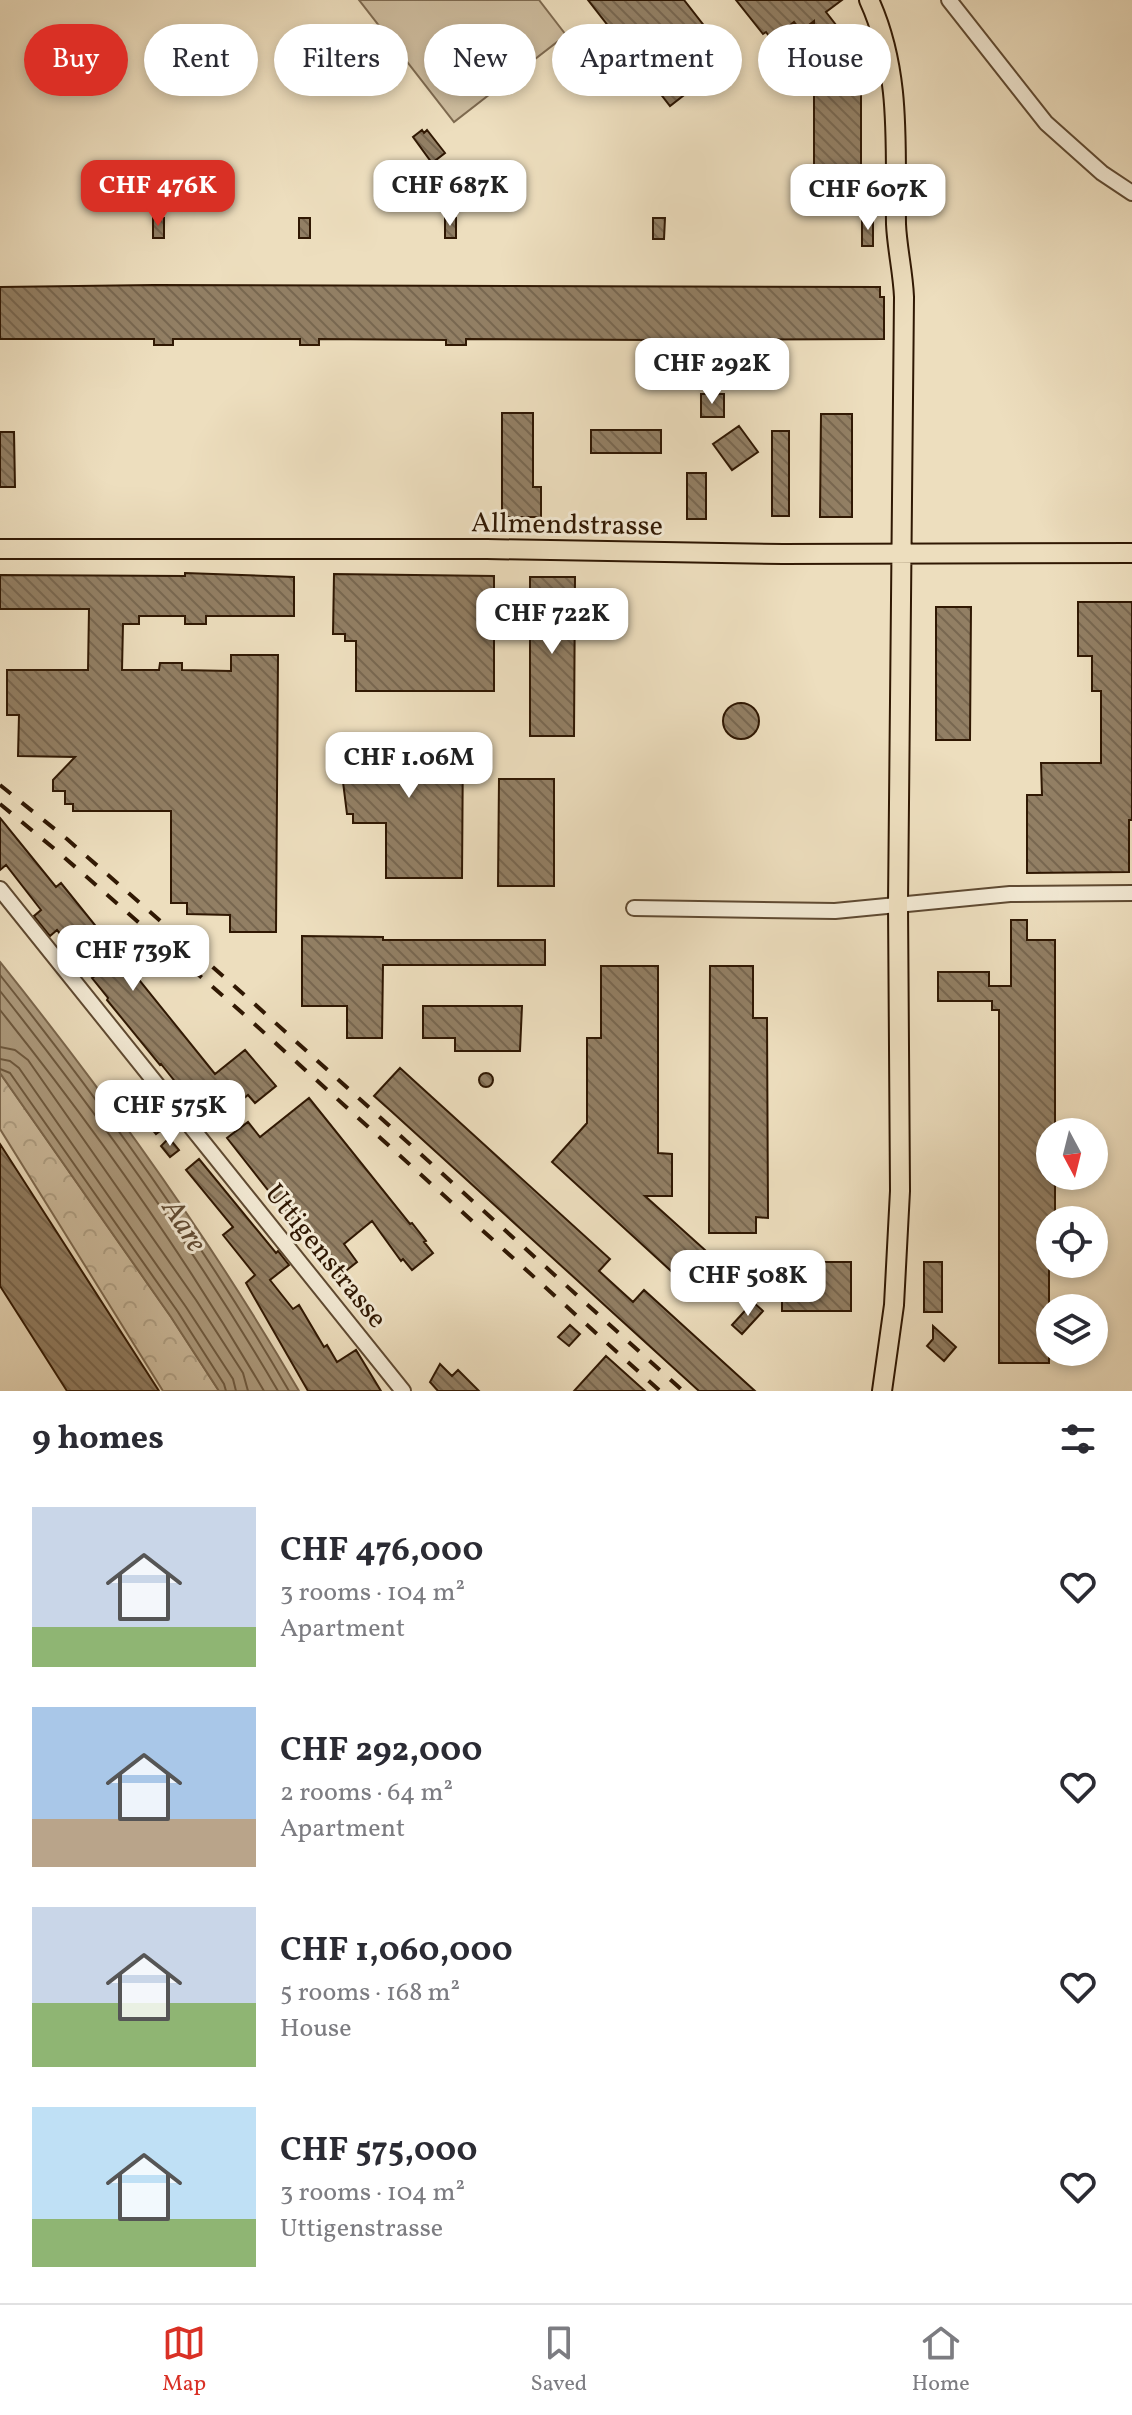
<!DOCTYPE html>
<meta charset="utf-8">
<style>
body{margin:0;font-family:Vollkorn,serif;background:#f7f7f7;color:#2b2b33;height:100vh;display:flex;flex-direction:column;font-size:30px;white-space:nowrap}
*{box-sizing:border-box;margin:0}
p{font-size:26px;color:#7c7c81}
.icon{flex:none;width:44px;height:44px;fill:none;stroke:currentColor;stroke-width:2;stroke-linecap:round;stroke-linejoin:round}
.map{position:relative;height:1391px;overflow:hidden}
.panel{display:flex;flex-direction:column;background:#fff;flex:1}
.panel>*{flex:none}
.guide{position:absolute;left:24px;top:24px;width:1084px;height:72px;display:flex;gap:16px}
.needle{width:52px;rotate:173deg}
.buttons{position:absolute;left:1036px;top:1118px;display:grid;gap:16px}
.buttons a{display:grid;place-items:center;width:72px;height:72px;border-radius:50%;background:#fff;box-shadow:0 4px 12px #0003;font-size:40px}
.price{position:absolute;translate:-50% -68px;padding:0 18px;border-radius:16px;background:#fff;color:#222;font-size:26px;line-height:52px;filter:drop-shadow(0 2px 4px #0008)}
.price::after{content:'';position:absolute;left:50%;top:48px;width:24px;height:18px;margin-left:-12px;background:inherit;clip-path:polygon(0 0,100% 0,50% 100%)}
.price.selected{background:#d93025;color:#fff}
ul{padding:0;list-style:none}
li{display:flex;align-items:center;gap:24px;height:200px;padding:0 32px}
li span{display:grid;place-items:center;flex:none;width:224px;height:160px;border-radius:0px;color:#555}
li>.icon{margin-inline-start:auto}
span .icon{width:96px;height:96px;fill:#fffc;stroke-width:1}
li b{font-size:34px}
h2{display:flex;justify-content:space-between;align-items:center;height:96px;padding:0 32px;font-size:34px}
.pill{padding:0 28px;border-radius:36px;background:#fff;box-shadow:0 4px 12px #0003;font-size:28px;line-height:72px}
.pill.selected{background:#d93025;color:#fff}
.tabs{display:flex;justify-content:space-around;align-items:center;height:112px;border-top:2px solid #e1e1e2;background:#fff;font-size:22px;color:#7c7c81}
.tabs a{display:grid;justify-items:center;gap:4px}
.tabs .selected{color:#d93025}
.map>svg:first-child{display:block}
.forest{fill:url(#forest-crowns);stroke:#7e6a50;stroke-width:2}
.pitch{fill:#cdbc9e;stroke:#7e6a50;stroke-width:2}
.water{fill:#ad9b7e;stroke:#7b674d;stroke-width:2}
.lines{fill:none;stroke-linecap:round;stroke-linejoin:round}
.shore{stroke:#6e5a40;stroke-width:2}
.building{fill:url(#building-back-hatch);stroke:#301803;stroke-width:2}
.minor-casing{stroke:#5f4a32;stroke-width:18}
.major-casing{stroke:#301803;stroke-width:22}
.minor{stroke:#f3ead5;stroke-width:14}
.major{stroke:#eddebe;stroke-width:18}
.rail{stroke:#301803;stroke-width:4;stroke-dasharray:14 14;stroke-linecap:butt}
.labels{text-anchor:middle;stroke-width:6;stroke-linejoin:round;paint-order:stroke}
.street-label{font-size:28px;fill:#301803;stroke:#f3ead5}
.water-label{font-size:30px;font-style:italic;fill:#624c34;stroke:#f3ead5}
</style>
<div class="map">
<svg width="1132" height="1391" viewBox="0 0 1132 1391">
<defs>
<pattern id="forest-crowns" width="20" height="18" patternUnits="userSpaceOnUse" patternTransform="scale(2)"><rect width="20" height="18" fill="#cdbc9e"/><path d="M2 6a3 3 0 1 1 6 0M12 15a3 3 0 1 1 6 0" fill="none" stroke="#b0a186"/></pattern>
<pattern id="building-back-hatch" width="6" height="6" patternUnits="userSpaceOnUse" patternTransform="scale(2)"><rect width="6" height="6" fill="#927f64"/><path d="M-1 5l2 2M0 0l6 6M5-1l2 2" fill="none" stroke="#786750"/></pattern>
</defs>
<rect width="100%" height="100%" fill="#eddebe"/>
<filter id="stains"><feTurbulence type="fractalNoise" baseFrequency=".0025" numOctaves="4"/><feColorMatrix values="0 0 0 0 .2 0 0 0 0 .09 0 0 0 0 .02 0 0 0 .5 -.17"/></filter>
<radialGradient id="worn" r=".72"><stop offset=".6" stop-color="#630" stop-opacity="0"/><stop offset="1" stop-color="#630" stop-opacity=".3"/></radialGradient>
<path class="forest" d="M0 1073 171 1317 219 1391H163L0 1129Z"/>
<path class="pitch" d="M359 0H539L566 35 454 122Z"/>
<path class="water" d="M0 962C109 1098 211 1240 299 1391H219L171 1317 0 1073Z"/>
<g class="lines">
<path class="shore" d="M0 975C105 1107 204 1245 289 1391
M0 991C101 1118 196 1251 278 1391
M0 1010C96 1130 186 1258 264 1391
M0 1047 15 1050 28 1060 196 1300 243 1373 248 1391
M0 1059 10 1061 19 1068 186 1307 233 1379 236 1391
M0 1069 10 1073 178 1312 224 1384 226 1391"/>
</g>
<path class="building" d="M588 0H684L730 59 728 61 734 68 720 78 715 71 670 106 632 57 626 61 617 50 623 45Z
M736 0H842L826 12 854 48H861V174H814V21L801 31 794 22 772 40 766 32 763 34Z
M422 130 424 133 427 130 445 153 432 163 413 137Z
M153 217 164 218V238H153Z
M299 218H310V238H299Z
M445 218H456V238H445Z
M653 218H665L664 239H653Z
M862 218H873V246H862Z
M154 285 880 287V297H884V339L674 340V345H655V340L466 339V345H446V340L319 339V345H300V339H173V345H154V339H0V287Z
M701 394H724V417H701Z
M502 413H533V487H541V517H502Z
M821 414H852V517H820Z
M739 426 758 452 732 470 713 444Z
M591 430H661V453H591Z
M772 431H789V516H772Z
M0 432H14L15 487H0Z
M687 473H706V519H687Z
M185 573 294 577V616H206V624H185V616H139V624H123L122 670H159L160 663H182V670L231 671V655H278L276 932H230V915L187 914V903H171V811H73V804H65V791H53V780L75 757 18 756 19 715H7V670H88L89 609H0V575L185 576Z
M334 574 494 576V691H356V641H345V634H333Z
M530 577H575L574 736H530Z
M1078 602H1132V820H1129V872L1027 873V795H1042L1041 763H1101V691H1092V656H1078Z
M936 607H971L970 740H936Z
M723 721a18 18 0 1 1 36 0a18 18 0 1 1-36 0Z
M340 738H463L462 878H386V823H353V814H347L343 782H339Z
M499 779H554V886H498Z
M0 818 56 887 61 883 215 1074 245 1050 276 1086 255 1103 248 1095 213 1123 180 1082 177 1084 161 1064 160 1065 107 1000 108 998 92 978 95 976 57 930 50 936 34 916 41 910 6 865 0 870Z
M1011 920H1027V940H1055V1132H1050V1176H1055V1219H1049V1363H999V1010H992V1001H938V972H989V986H1011Z
M302 936 383 937V940H545V965H383L382 1038H347V1006H302Z
M601 966H658V1153L672 1154V1196H645L715 1259 704 1271 699 1267 696 1270 682 1258 671 1271 552 1162 587 1123V1038H601Z
M710 966H753V1018H767L768 1218 756 1217V1233H709Z
M423 1006H522L520 1051H455V1038H423Z
M400 1068 610 1259 599 1271 633 1302 644 1290 755 1391H699L391 1111 374 1096Z
M479 1080a7 7 0 1 1 14 0a7 7 0 1 1-14 0Z
M141 1097 165 1127 156 1134 131 1104Z
M309 1098 410 1224 412 1223 426 1241 424 1242 433 1253 412 1270 403 1259 401 1261 372 1221 344 1244 357 1262 337 1278 227 1138 248 1122 260 1137Z
M169 1138 179 1150 170 1157 161 1146Z
M0 1144 159 1391H67L0 1286Z
M199 1159 276 1253 278 1251 289 1265 270 1280 293 1309 299 1305 324 1347 327 1345 337 1362 356 1350 381 1391H308L246 1283 255 1275 223 1235 233 1227 186 1170Z
M764 1262H851V1311H782V1287H763Z
M924 1262H942V1312H924Z
M753 1302 763 1311 742 1334 732 1325Z
M570 1325 580 1334 569 1346 558 1337Z
M933 1326 956 1347 944 1361 927 1346 933 1339Z
M606 1356 645 1391H574Z
M440 1364 452 1376 458 1370 479 1391H438L430 1382Z"/>
<g class="lines">
<g class="minor-casing">
<path id="minor" d="M949 0 1046 123 1102 173 1132 193
M0 889 403 1391
M634 908 835 911 1010 894 1132 893"/>
</g>
<g class="major-casing">
<path id="major" d="M869 0C902 72 895 147 896 224 897 248 903 272 904 297L898 904 900 1191 894 1305 882 1391
M0 549H487L783 554 1132 553"/>
</g>
<use href="#minor" class="minor"/>
<use href="#major" class="major"/>
<path class="rail" d="M0 785 67 839 249 999 683 1391
M0 804 57 851 239 1010 660 1391"/>
</g>
<g class="labels">
<g class="street-label">
<text transform="translate(567 523) rotate(1)" y="10">Allmendstrasse</text>
<text transform="translate(327 1255) rotate(51)" y="10">Uttigenstrasse</text>
</g>
<g class="water-label">
<text transform="translate(185 1225) rotate(57)" y="10">Aare</text>
</g>
</g>
<rect width="100%" height="100%" filter="url(#stains)"/>
<rect width="100%" height="100%" fill="url(#worn)"/>
</svg>
<div class="buttons">
<a><svg class="needle" viewBox="-14 -14 28 28"><path d="M0-13l5 13h-10z" fill="#e53935"/><path d="M0 13l5-13h-10z" fill="#7c7c81"/></svg></a>
<a><svg class="icon" aria-label="locate" viewBox="0 0 24 24"><circle cx="12" cy="12" r="6"/><path d="M12 2v4M12 18v4M2 12h4M18 12h4"/></svg></a>
<a><svg class="icon" aria-label="layers" viewBox="0 0 24 24"><path d="M12 4l9 5-9 5-9-5zM3 14l9 5 9-5"/></svg></a>
</div>
<b class="price selected" style="left:158px;top:228px">CHF 476K</b>
<b class="price" style="left:450px;top:228px">CHF 687K</b>
<b class="price" style="left:868px;top:232px">CHF 607K</b>
<b class="price" style="left:712px;top:406px">CHF 292K</b>
<b class="price" style="left:552px;top:656px">CHF 722K</b>
<b class="price" style="left:409px;top:800px">CHF 1.06M</b>
<b class="price" style="left:133px;top:993px">CHF 739K</b>
<b class="price" style="left:170px;top:1148px">CHF 575K</b>
<b class="price" style="left:748px;top:1318px">CHF 508K</b>
<div class="guide">
<a class="pill selected">Buy</a>
<a class="pill">Rent</a>
<a class="pill">Filters</a>
<a class="pill">New</a>
<a class="pill">Apartment</a>
<a class="pill">House</a>
</div>
</div>
<section class="panel">
<h2>9 homes<svg class="icon" aria-label="filters" viewBox="0 0 24 24"><path d="M4 7h16M4 17h16"/><circle cx="9" cy="7" r="2"/><circle cx="15" cy="17" r="2"/></svg></h2>
<ul>
<li><span style="background:linear-gradient(#c9d6e8 75%,#8fb573 0)"><svg class="icon" aria-label="home" viewBox="0 0 24 24"><path d="M3 11l9-7 9 7M6 9v11h12V9"/></svg></span><div><b>CHF 476,000</b><p>3 rooms · 104 m²</p><p>Apartment</p></div><svg class="icon" aria-label="heart" viewBox="0 0 24 24"><path d="M12 20l-8-8c-3-5 5-10 8-4 3-6 11-1 8 4z"/></svg></li>
<li><span style="background:linear-gradient(#a9c7e8 70%,#b9a48a 0)"><svg class="icon" aria-label="home" viewBox="0 0 24 24"><path d="M3 11l9-7 9 7M6 9v11h12V9"/></svg></span><div><b>CHF 292,000</b><p>2 rooms · 64 m²</p><p>Apartment</p></div><svg class="icon" aria-label="heart" viewBox="0 0 24 24"><path d="M12 20l-8-8c-3-5 5-10 8-4 3-6 11-1 8 4z"/></svg></li>
<li><span style="background:linear-gradient(#c9d6e8 60%,#8fb573 0)"><svg class="icon" aria-label="home" viewBox="0 0 24 24"><path d="M3 11l9-7 9 7M6 9v11h12V9"/></svg></span><div><b>CHF 1,060,000</b><p>5 rooms · 168 m²</p><p>House</p></div><svg class="icon" aria-label="heart" viewBox="0 0 24 24"><path d="M12 20l-8-8c-3-5 5-10 8-4 3-6 11-1 8 4z"/></svg></li>
<li><span style="background:linear-gradient(#bfe0f5 70%,#8fb573 0)"><svg class="icon" aria-label="home" viewBox="0 0 24 24"><path d="M3 11l9-7 9 7M6 9v11h12V9"/></svg></span><div><b>CHF 575,000</b><p>3 rooms · 104 m²</p><p>Uttigenstrasse</p></div><svg class="icon" aria-label="heart" viewBox="0 0 24 24"><path d="M12 20l-8-8c-3-5 5-10 8-4 3-6 11-1 8 4z"/></svg></li>
</ul>
</section>
<nav class="tabs">
<a class="selected"><svg class="icon" aria-label="map" viewBox="0 0 24 24"><path d="M3 6l6-2 6 2 6-2v14l-6 2-6-2-6 2zM9 4v14M15 6v14"/></svg>Map</a>
<a><svg class="icon" aria-label="saved" viewBox="0 0 24 24"><path d="M7 4h10v16l-5-4-5 4z"/></svg>Saved</a>
<a><svg class="icon" aria-label="home" viewBox="0 0 24 24"><path d="M3 11l9-7 9 7M6 9v11h12V9"/></svg>Home</a>
</nav>
